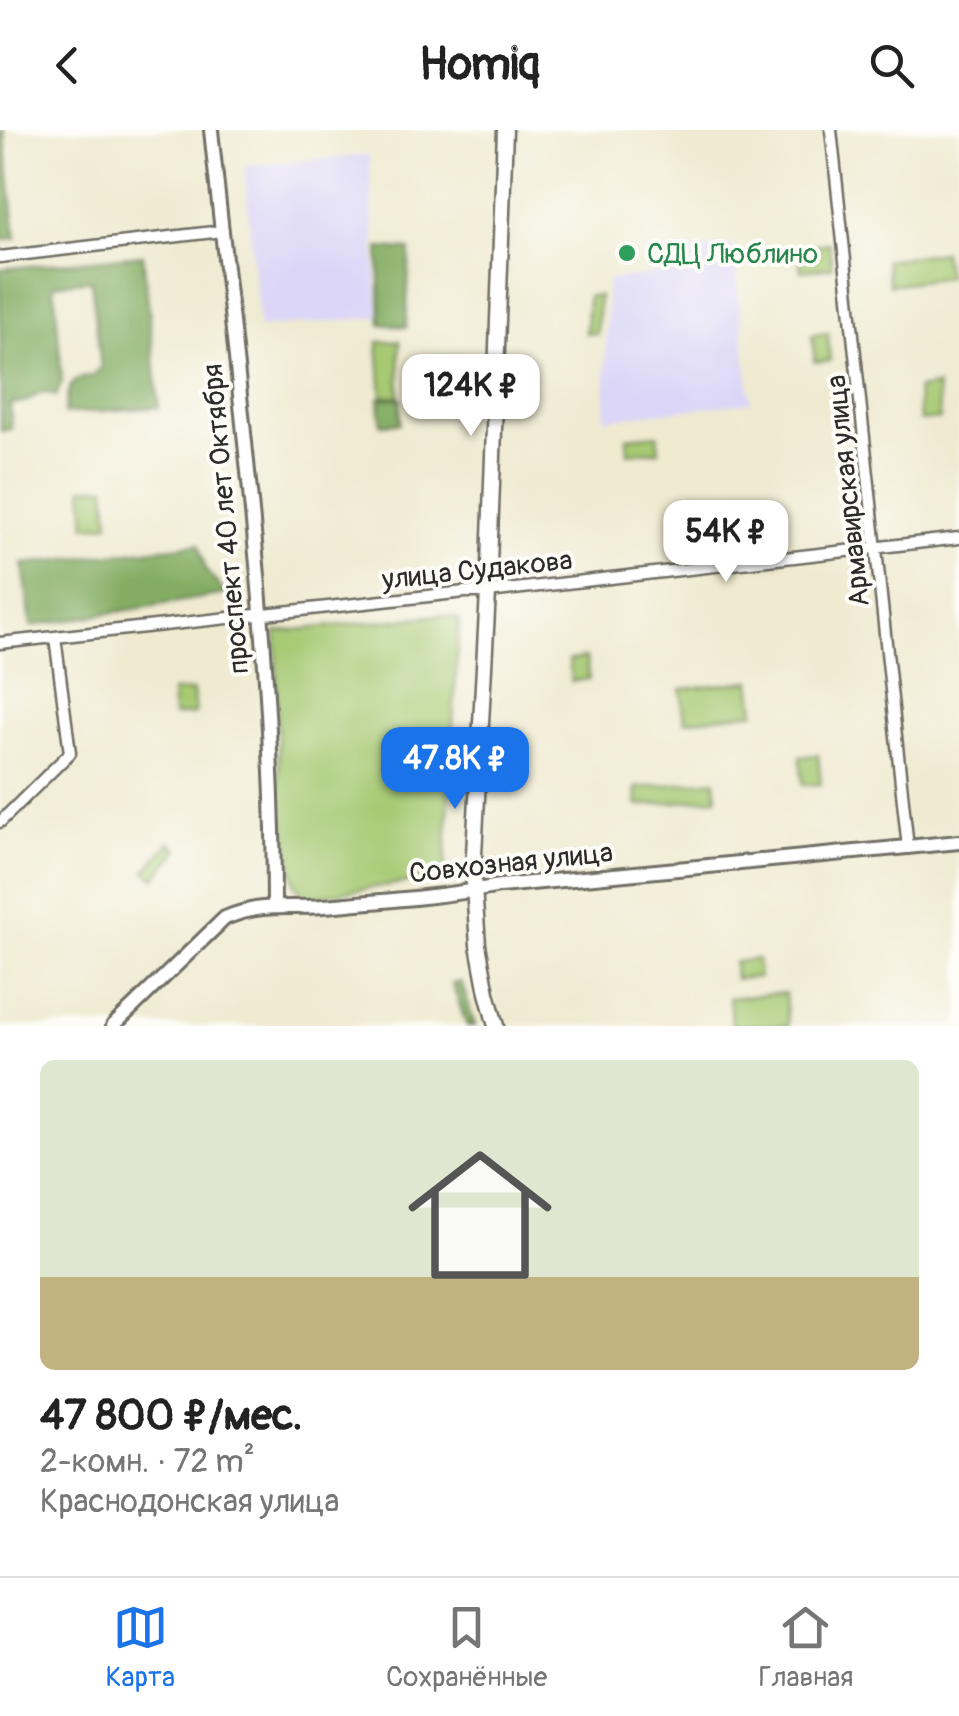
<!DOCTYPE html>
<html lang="ru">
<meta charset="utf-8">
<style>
body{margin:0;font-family:Pangolin,sans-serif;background:#f6f6f6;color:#222;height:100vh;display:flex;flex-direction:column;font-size:38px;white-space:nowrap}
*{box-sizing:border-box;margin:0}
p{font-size:32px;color:#767676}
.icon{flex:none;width:55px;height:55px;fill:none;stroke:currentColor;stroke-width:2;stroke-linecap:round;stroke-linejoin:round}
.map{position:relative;height:896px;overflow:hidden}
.drawer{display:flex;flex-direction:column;background:#fff;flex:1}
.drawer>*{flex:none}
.price{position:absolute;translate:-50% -85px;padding:0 22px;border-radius:20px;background:#fff;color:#222;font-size:32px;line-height:65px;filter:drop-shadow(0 2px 5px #0008)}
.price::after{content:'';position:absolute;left:50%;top:60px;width:30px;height:22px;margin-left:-15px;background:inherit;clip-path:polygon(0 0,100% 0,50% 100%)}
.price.selected{background:#1a73e8;color:#fff}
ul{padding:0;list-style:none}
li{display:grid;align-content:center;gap:20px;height:530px;padding:0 40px}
li span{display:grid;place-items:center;height:310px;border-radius:15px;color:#555}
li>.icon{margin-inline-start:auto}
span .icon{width:180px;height:180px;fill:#fffc;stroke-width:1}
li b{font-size:42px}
header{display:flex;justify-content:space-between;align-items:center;height:130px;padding:0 40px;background:#fff;font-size:45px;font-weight:800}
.dock{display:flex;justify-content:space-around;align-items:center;height:140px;border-top:2px solid #e0e0e0;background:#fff;font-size:28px;color:#767676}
.dock a{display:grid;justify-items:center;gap:5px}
.dock .selected{color:#1a73e8}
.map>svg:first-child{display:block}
.built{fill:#dbd6f7}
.green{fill:#a6c972;stroke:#687a4e;stroke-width:2.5}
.forest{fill:#84ad64;stroke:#586c48;stroke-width:2.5}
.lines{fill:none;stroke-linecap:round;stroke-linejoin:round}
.minor-casing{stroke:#706e65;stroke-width:15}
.tertiary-casing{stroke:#706e65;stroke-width:18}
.secondary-casing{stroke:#706e65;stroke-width:19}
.minor{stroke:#fff;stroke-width:10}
.tertiary{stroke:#fff;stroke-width:12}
.secondary{stroke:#fff;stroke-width:14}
.leisure-dot{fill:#2e9e5b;stroke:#fdfcf7;stroke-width:4}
.labels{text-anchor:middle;stroke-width:8;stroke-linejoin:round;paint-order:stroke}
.leisure-label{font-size:28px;fill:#27864d;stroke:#fdfcf7;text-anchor:start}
.street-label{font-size:28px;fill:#2b2b2b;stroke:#fdfcf7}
</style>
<header><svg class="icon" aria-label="back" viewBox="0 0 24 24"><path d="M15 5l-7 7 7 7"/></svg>Homiq<svg class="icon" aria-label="search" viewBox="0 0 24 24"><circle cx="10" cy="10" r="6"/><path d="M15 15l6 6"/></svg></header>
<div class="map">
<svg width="959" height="896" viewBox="0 0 959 896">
<rect width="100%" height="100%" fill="#fdfcf7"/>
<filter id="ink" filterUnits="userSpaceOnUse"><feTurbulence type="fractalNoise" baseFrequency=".01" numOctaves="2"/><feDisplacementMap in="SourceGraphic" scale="20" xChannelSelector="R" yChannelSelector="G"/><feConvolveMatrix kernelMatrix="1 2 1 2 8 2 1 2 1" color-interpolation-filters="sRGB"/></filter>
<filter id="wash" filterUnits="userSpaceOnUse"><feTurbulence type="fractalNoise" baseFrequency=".0048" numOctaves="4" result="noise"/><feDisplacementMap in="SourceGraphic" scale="40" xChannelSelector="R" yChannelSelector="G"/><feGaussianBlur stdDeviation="2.25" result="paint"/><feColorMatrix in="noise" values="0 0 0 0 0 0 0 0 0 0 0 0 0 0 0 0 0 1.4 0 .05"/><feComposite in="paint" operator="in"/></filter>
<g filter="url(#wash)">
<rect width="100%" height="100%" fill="#efead0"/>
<path class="built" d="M369 25 379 187 259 198 244 36Z
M733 115 751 272 605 289 607 150 665 143 663 123Z"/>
<path class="green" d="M829 113 832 137 801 141 799 117Z
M943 122 947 147 889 155 885 130Z
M588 166H599L597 204 586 203Z
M828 203 830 231 815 232 812 205Z
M400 211 399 266 382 267 378 212Z
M937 256 940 289 920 291 917 259Z
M658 304 659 321 628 323 627 307Z
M106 356 109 394 86 396 83 358Z
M442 485 459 489 445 742 442 747 305 768 295 755 279 667 276 502Z
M586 528 589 549 571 551 569 530Z
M751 551 755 582 685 591 681 559Z
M193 561 195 584 173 586 172 562Z
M818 625 821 654 803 655 800 627Z
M715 650 717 668 638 676 636 658Z
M170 712 179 719 155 748 146 741Z
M757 829 759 847 735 849 734 832Z
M785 863 788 896H732L729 868Z"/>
<path class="forest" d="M0 0H4L16 108 0 110Z
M379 118 410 120 406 197 381 194Z
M143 125 159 277 64 284C66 276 67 258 74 252 83 244 90 252 101 237L91 150 54 154 62 251 56 266C43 261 42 261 31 269 25 273 17 273 10 274L12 299 1 301 0 139Z
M379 268H401L400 293 381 294Z
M199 414 206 441 226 464 31 496 23 434Z
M461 852 475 896H467L452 854Z"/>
</g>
<g filter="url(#ink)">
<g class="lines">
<g class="minor-casing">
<path id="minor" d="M831 0 908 718
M0 127 222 101
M0 513 465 462H488L959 408
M0 692 70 623 55 507"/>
</g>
<g class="tertiary-casing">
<path id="tertiary" d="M211 0C238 258 274 516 274 775
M113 896 225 788C264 772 284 779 323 776 383 771 441 767 500 756L959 712"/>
</g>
<g class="secondary-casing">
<path id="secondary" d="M496 896 487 863 478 815 473 743 488 462 505 0"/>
</g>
<use href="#minor" class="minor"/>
<use href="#tertiary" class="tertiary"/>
<use href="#secondary" class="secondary"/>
</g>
</g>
<circle class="leisure-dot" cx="627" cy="123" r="10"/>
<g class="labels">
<g class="leisure-label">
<text x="647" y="133">СДЦ Люблино</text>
</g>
<g class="street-label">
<text transform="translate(847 361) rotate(-96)" y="10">Армавирская улица</text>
<text transform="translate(225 389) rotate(-95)" y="10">проспект 40 лет Октября</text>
<text transform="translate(477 439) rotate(-6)" y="10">улица Судакова</text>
<text transform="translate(511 732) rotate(-6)" y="10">Совхозная улица</text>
</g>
</g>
</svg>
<b class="price" style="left:471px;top:309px">124K ₽</b>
<b class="price" style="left:726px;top:455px">54K ₽</b>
<b class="price selected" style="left:455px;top:682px">47.8K ₽</b>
</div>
<section class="drawer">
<ul>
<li><span style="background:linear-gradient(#dfe7d0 70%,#c2b280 0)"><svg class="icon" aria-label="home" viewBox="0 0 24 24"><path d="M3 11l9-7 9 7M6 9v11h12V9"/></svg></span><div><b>47 800 ₽/мес.</b><p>2-комн. · 72 m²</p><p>Краснодонская улица</p></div></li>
</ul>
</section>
<nav class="dock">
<a class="selected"><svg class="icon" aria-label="map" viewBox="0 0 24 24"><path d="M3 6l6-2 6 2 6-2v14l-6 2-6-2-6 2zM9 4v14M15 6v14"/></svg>Карта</a>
<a><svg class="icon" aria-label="saved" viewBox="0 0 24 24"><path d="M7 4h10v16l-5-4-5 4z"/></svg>Сохранённые</a>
<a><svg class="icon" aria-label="home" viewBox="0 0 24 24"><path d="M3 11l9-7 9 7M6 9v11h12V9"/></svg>Главная</a>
</nav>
